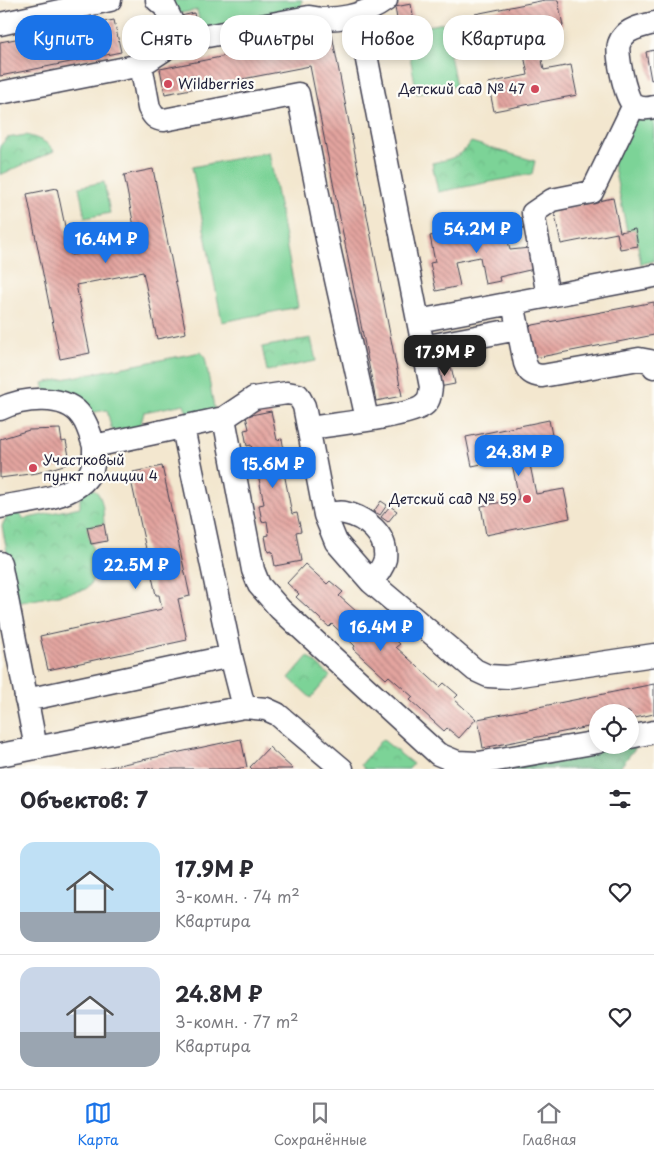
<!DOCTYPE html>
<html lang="ru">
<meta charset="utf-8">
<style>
body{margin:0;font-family:"Playpen Sans",sans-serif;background:#f7f7f7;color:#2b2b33;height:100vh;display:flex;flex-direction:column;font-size:19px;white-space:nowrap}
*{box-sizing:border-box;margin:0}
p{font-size:16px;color:#7c7c81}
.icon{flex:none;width:28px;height:28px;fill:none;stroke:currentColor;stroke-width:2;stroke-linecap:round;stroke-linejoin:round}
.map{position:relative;height:769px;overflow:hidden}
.sheet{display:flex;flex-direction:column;background:#fff;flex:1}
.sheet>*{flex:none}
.hud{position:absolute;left:15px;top:15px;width:625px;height:45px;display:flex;gap:10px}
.fabs{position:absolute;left:589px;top:704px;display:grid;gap:10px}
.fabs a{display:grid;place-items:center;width:50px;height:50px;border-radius:50%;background:#fff;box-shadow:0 2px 8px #0003;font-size:25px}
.price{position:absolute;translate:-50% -42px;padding:0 11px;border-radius:10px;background:#1a73e8;color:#fff;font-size:16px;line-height:32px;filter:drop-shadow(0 1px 2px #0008)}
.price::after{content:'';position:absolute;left:50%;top:30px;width:15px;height:11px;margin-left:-8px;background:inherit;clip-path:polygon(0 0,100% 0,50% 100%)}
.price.active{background:#222;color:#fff}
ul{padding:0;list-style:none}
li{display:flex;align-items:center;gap:15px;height:125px;padding:0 20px}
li+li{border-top:1px solid #e1e1e2}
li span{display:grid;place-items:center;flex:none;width:140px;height:100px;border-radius:15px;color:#555}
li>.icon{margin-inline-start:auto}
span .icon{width:60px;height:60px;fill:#fffc;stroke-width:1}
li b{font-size:21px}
h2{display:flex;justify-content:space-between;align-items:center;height:60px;padding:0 20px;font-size:21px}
.pill{padding:0 18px;border-radius:20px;background:#fff;box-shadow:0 2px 8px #0003;font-size:18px;line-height:45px}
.pill.active{background:#1a73e8;color:#fff}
.tab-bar{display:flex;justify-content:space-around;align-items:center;height:70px;border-top:1px solid #e1e1e2;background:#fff;font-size:14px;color:#7c7c81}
.tab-bar a{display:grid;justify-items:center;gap:2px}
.tab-bar .active{color:#1a73e8}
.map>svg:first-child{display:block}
.grass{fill:#7cd397;stroke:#4f7a69}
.forest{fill:url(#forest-crowns);stroke:#446c5e}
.park{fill:url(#park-crowns);stroke:#4f7a69}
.building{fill:url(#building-back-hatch)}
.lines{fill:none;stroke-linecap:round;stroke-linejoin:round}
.minor-casing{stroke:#414051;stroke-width:25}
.minor{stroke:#fff;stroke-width:22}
.poi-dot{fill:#d1495b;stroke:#fdfcf7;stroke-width:2}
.labels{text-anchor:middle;stroke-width:4.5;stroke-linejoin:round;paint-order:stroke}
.poi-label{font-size:14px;fill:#22223b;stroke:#fdfcf7;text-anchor:start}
</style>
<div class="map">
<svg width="654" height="769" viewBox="0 0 654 769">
<defs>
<pattern id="forest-crowns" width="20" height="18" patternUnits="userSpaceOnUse" patternTransform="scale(1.25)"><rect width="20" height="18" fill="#65b580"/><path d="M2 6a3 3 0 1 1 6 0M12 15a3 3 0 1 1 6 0" fill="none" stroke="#53936a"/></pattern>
<pattern id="park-crowns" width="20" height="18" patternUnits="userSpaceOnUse" patternTransform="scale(1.25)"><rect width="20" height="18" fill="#7cd397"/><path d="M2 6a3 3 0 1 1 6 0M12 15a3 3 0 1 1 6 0" fill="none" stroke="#6bb583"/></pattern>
<pattern id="building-back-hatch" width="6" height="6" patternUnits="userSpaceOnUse" patternTransform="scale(1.25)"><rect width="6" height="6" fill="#e3a49f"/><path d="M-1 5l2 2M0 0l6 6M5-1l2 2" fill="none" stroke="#b88583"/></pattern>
</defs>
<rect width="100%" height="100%" fill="#fdfcf7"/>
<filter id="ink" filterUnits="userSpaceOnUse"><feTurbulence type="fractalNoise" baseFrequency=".02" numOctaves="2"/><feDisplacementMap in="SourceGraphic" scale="10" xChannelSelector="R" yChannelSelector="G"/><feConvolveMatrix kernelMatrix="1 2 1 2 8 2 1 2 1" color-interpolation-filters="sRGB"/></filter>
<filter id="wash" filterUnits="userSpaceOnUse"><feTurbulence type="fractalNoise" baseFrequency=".0096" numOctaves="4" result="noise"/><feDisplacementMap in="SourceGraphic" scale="20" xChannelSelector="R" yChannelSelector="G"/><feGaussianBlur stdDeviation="1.12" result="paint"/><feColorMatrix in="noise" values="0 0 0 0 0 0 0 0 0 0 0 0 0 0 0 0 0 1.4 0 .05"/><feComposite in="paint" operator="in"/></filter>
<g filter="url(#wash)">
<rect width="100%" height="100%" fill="#f3e7cf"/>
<path class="grass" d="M172 0H302L301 8 201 31 197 10 177 14Z
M444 23 456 86 417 94 405 30Z
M654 112V261L641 264 635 230 627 231 613 162 636 116Z
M269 152 298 307 222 322 192 167Z
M104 182 110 213 85 218 79 187Z
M201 352 205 357 215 413 188 416 184 404 144 412 140 428 113 431 111 427 107 410 90 413C79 393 67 390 45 391L43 383Z"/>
<path class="forest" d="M640 742 619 769H490V767L621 745H630Z"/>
<path class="park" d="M26 135C36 138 48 141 54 151L0 175V146L7 138Z
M471 142 535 161 532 174 438 192 432 163C450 159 460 158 471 142Z
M311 338 316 361 267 371 262 347Z
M89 488C104 491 103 511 104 524L87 527C91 546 104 578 84 590L17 603 2 526 8 513 20 514 24 519 80 507V496Z
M308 656 330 676 311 698 289 678Z
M382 739 413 764 409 769H365L361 765Z"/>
<g id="blocks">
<path class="building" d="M545 0H558L563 26 536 31 544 70 571 65 577 95 494 111 488 83 528 75 520 35 481 43 475 14Z
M411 4 414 22 398 25 395 7Z
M194 13 197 27 185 30 181 16Z
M114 20 121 52 0 76V42Z
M332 35 402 396 376 401 310 66 165 94 160 69Z
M654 50V79L651 80 646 52Z
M153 169 186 333 157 339 143 272 76 285 90 353 60 359 27 194 57 188 71 255 137 242 124 175Z
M613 198 620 232 635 229 638 246 620 249 617 233 561 244 554 210Z
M504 221 510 250 530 248 534 269 499 277 500 281 485 284 480 257 455 262 460 286 436 291 430 263 435 262 430 236Z
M654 302V335L535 358 528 326Z
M451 366 455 384 439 387 435 370Z
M271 411 277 440 282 439 285 456 281 457 292 514 297 513 301 531 296 532 301 561 275 566 272 551 268 552 265 536 269 535 267 521 262 522 259 505 264 504 258 474 253 475 250 460 254 459 251 445 247 446 244 430 249 429 246 416Z
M549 420 555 450 528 455 536 494 564 489 570 518 486 535 481 506 519 499 511 458 472 466 466 437Z
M60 429 62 442 66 441 69 456 66 457 67 464 37 473 0 478V439L29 430Z
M162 466 190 596 178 599 187 640 48 670 40 636 162 609 159 595H156L131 480 134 479 133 472Z
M381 501 387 505 380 515 374 511Z
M390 506 397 511 388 522 381 517Z
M104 524 107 541 91 544 87 527Z
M305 564 327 584 330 581 343 592 339 596 384 636 387 632 393 638 400 644 396 647 440 687 444 683 458 695 454 699 476 719 459 738 447 728 444 731 410 700 413 697 389 676 386 679 353 649 355 646 332 624 329 627 296 597 299 594 287 583Z
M654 684V714L630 719V712H598V725L483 748 478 719Z
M241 739 247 767 235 769H100Z
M269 747 293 769H252L250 767Z"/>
</g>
</g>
<g filter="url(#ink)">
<use href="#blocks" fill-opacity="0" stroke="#414051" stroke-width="1"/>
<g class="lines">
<g class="minor-casing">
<path id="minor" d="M654 23C644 26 629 28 623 37 621 39 620 41 619 44 616 53 625 96 632 103 638 109 647 109 654 107
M0 24 110 0
M173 38 186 40 309 17C334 22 364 16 386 0
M141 65 149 108C153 116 156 120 164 120L298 94 327 239 367 419
M0 93 141 65 164 50 173 38V24L165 7 157 0
M548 296 533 213 552 200 592 192 634 105
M513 303 525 363C528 372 532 375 542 376L639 359 650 361 654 367
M418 321 654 276
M423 347 518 329
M0 409C23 398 66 393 82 417 88 425 91 437 94 446
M224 418 253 570 259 585 280 609 438 754 457 762 479 763 598 742
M183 428 231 656 244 707
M309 428C329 425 413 416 424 405 430 401 430 394 431 387L358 14
M0 507C26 502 72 499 88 476 95 467 94 456 94 446L224 418 254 398 287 393 298 395 304 406 325 515 336 542 371 582 475 670 488 676 507 677 654 655
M325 515C331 514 339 511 345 513 365 517 388 535 385 559 383 568 377 575 371 582
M0 563 36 748
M26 700 231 656
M630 737 654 732
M0 755 244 707 266 709 277 714 342 769"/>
</g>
<use href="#minor" class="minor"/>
</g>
</g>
<g class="poi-dot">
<circle cx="168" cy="84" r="5"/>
<circle cx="535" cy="89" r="5"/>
<circle cx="33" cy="468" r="5"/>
<circle cx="527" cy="499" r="5"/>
</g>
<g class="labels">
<g class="poi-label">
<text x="178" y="89">Wildberries</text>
<text x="525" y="94" text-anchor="end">Детский сад № 47</text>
<text x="43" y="465">Участковый<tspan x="43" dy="16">пункт полиции 4</tspan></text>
<text x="517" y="504" text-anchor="end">Детский сад № 59</text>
</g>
</g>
</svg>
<div class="fabs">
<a><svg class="icon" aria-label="locate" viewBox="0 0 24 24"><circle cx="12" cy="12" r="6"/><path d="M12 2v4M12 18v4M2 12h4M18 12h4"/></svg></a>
</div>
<b class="price" style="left:477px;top:254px">54.2M ₽</b>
<b class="price" style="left:106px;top:264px">16.4M ₽</b>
<b class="price active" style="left:445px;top:377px">17.9M ₽</b>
<b class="price" style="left:519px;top:477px">24.8M ₽</b>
<b class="price" style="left:273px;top:489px">15.6M ₽</b>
<b class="price" style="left:136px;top:590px">22.5M ₽</b>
<b class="price" style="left:381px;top:652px">16.4M ₽</b>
<div class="hud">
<a class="pill active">Купить</a>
<a class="pill">Снять</a>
<a class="pill">Фильтры</a>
<a class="pill">Новое</a>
<a class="pill">Квартира</a>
</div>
</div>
<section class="sheet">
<h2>Объектов: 7<svg class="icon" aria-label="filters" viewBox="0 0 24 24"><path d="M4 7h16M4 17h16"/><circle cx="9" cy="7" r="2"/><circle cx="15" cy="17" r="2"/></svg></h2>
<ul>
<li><span style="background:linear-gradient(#bfe0f5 70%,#9aa5b1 0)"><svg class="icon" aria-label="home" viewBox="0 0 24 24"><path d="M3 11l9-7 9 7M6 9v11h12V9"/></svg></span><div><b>17.9M ₽</b><p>3-комн. · 74 m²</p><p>Квартира</p></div><svg class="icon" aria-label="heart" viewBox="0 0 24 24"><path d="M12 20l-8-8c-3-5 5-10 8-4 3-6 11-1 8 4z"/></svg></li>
<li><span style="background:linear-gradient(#c9d6e8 65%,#9aa5b1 0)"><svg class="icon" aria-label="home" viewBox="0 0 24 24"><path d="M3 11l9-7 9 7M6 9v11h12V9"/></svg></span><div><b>24.8M ₽</b><p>3-комн. · 77 m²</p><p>Квартира</p></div><svg class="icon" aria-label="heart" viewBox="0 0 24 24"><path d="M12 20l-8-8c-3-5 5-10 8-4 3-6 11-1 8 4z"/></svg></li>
</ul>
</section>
<nav class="tab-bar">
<a class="active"><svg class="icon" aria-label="map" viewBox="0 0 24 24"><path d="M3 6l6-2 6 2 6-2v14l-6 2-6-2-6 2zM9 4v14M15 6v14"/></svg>Карта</a>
<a><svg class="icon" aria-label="saved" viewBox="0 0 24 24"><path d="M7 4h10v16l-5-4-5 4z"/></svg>Сохранённые</a>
<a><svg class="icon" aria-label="home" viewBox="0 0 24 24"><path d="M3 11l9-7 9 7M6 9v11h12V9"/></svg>Главная</a>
</nav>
